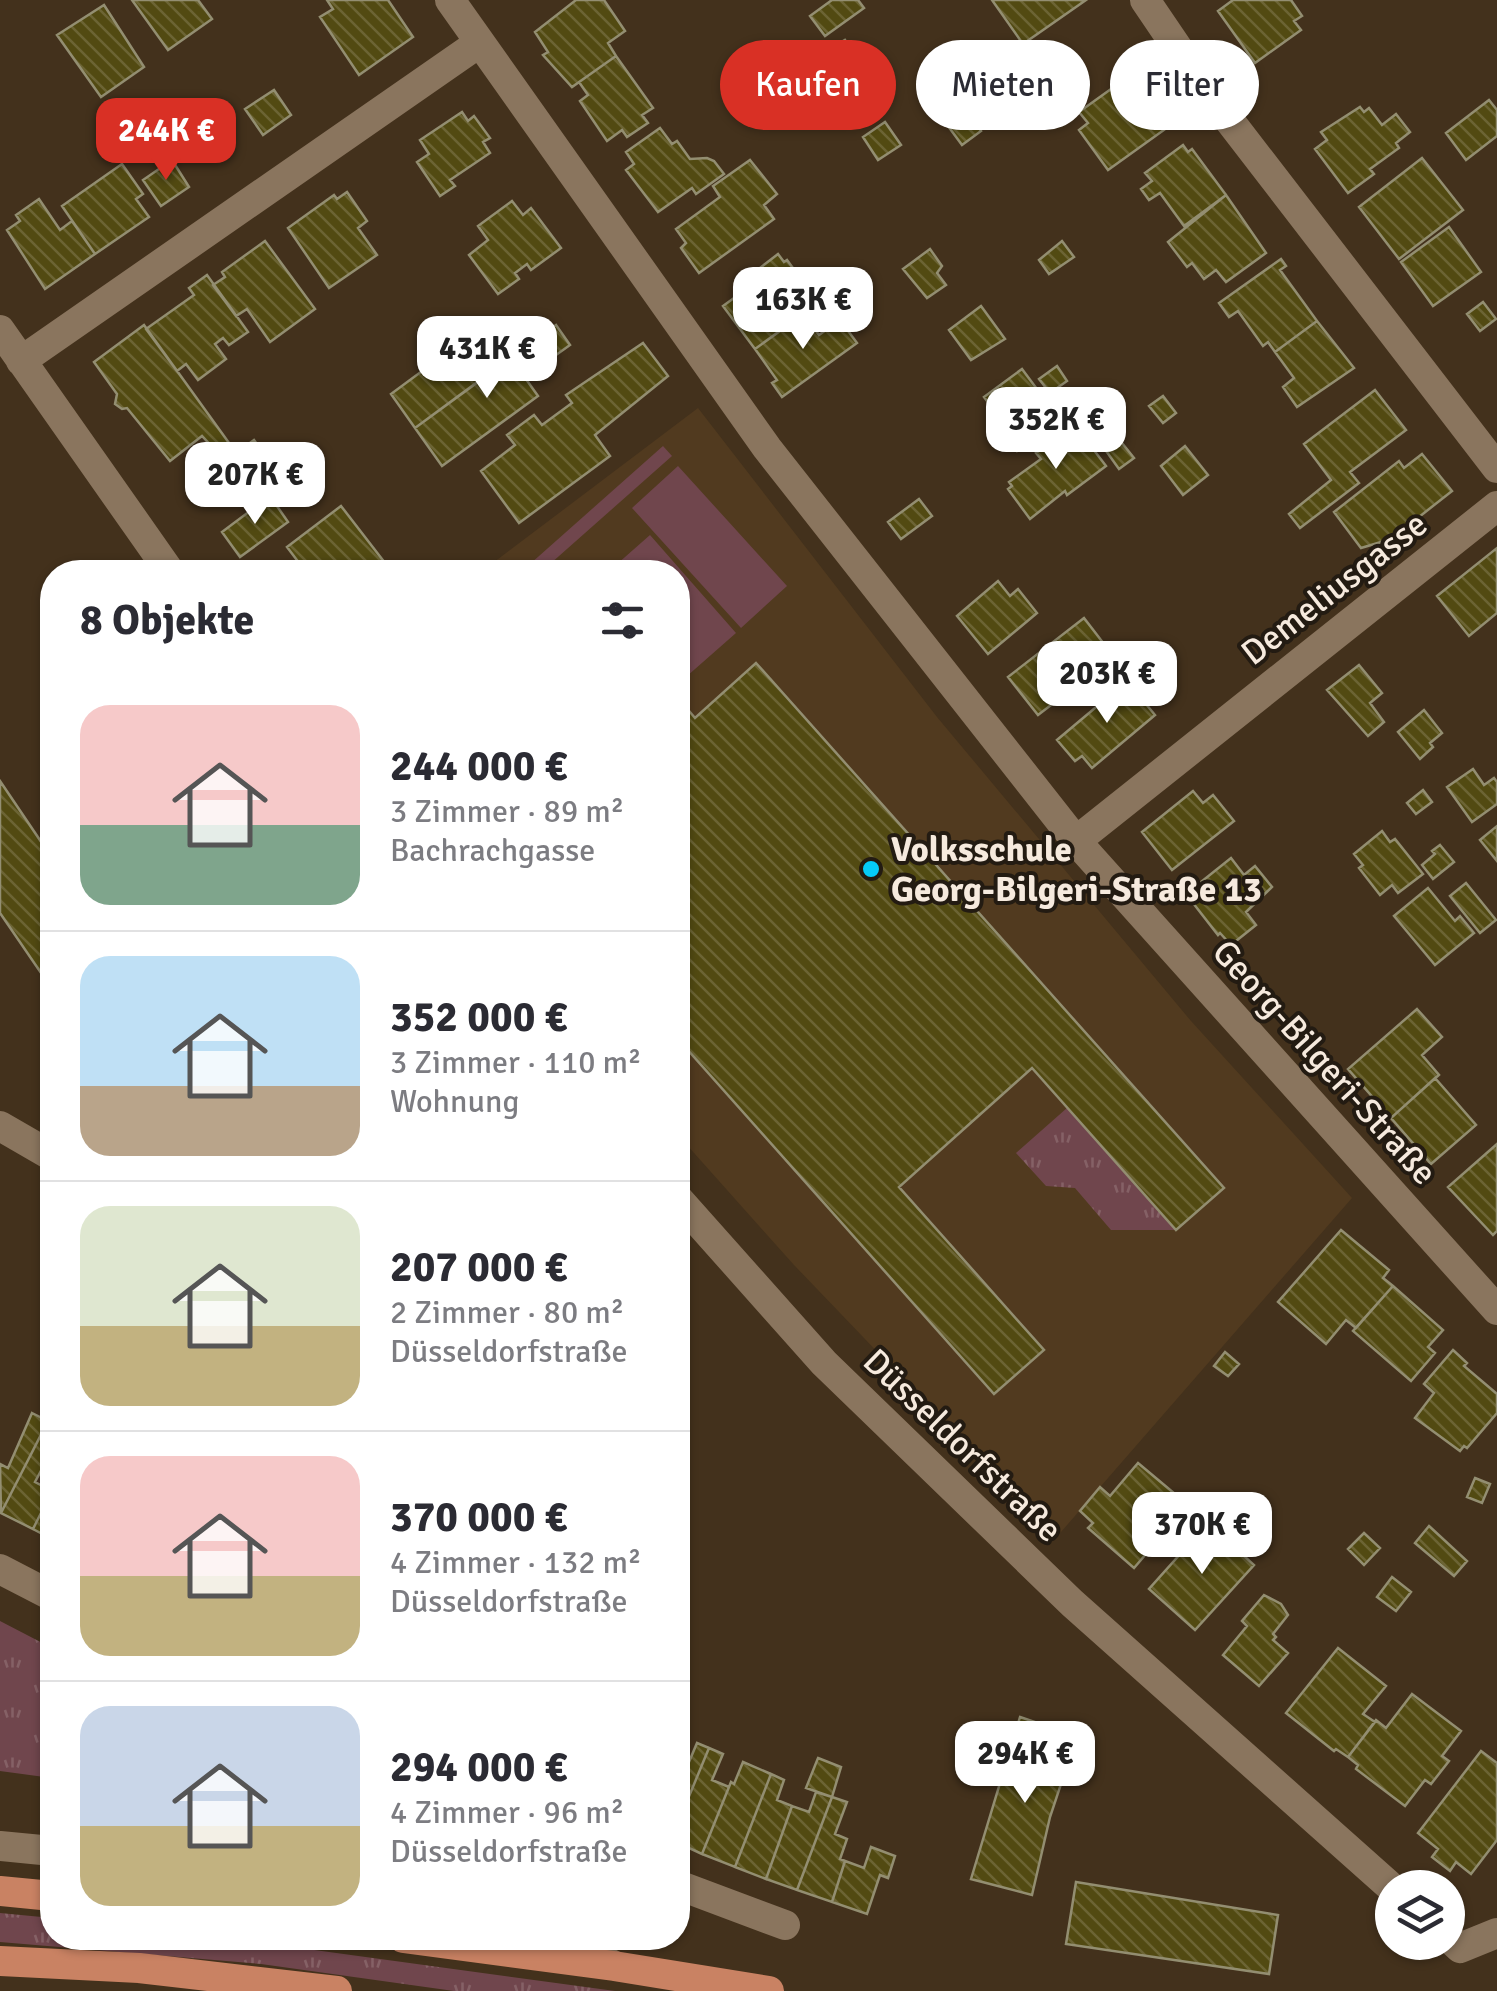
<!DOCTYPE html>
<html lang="de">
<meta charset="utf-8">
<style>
body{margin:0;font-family:Signika,sans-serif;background:#f2f2f3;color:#2b2b33;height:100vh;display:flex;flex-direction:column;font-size:38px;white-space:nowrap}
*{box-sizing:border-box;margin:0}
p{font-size:32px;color:#7c7c81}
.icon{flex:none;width:55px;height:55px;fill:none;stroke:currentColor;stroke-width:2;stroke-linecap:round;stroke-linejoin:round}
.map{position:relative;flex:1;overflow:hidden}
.drawer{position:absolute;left:40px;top:560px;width:650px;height:1390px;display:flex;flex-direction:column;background:#fff;border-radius:40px;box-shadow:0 2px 8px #0004}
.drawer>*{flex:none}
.banner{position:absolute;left:720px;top:40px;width:625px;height:90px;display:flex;gap:20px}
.controls{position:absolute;left:1375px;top:1870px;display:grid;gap:20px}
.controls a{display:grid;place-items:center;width:90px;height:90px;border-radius:50%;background:#fff;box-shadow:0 2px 8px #0004;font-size:50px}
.price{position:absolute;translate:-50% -85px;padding:0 22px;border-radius:20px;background:#fff;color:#222;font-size:32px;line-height:65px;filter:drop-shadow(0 2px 5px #0008)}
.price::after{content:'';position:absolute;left:50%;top:60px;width:30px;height:22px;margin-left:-15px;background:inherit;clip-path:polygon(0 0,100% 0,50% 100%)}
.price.selected{background:#d93025;color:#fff}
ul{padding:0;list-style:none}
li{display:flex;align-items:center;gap:30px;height:250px;padding:0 40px}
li+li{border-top:2px solid #e1e1e2}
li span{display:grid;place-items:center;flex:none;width:280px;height:200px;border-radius:30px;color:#555}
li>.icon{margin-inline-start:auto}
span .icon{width:120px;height:120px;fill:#fffc;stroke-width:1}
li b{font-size:42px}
h2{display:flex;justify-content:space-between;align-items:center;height:120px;padding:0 40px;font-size:42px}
.tag{padding:0 35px;border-radius:45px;background:#fff;box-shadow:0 2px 8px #0004;font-size:35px;line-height:90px}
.tag.selected{background:#d93025;color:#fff}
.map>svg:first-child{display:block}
.built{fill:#513a1f}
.grass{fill:url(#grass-tufts)}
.pitch{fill:#70464d}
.building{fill:url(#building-back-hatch);stroke:#938e71;stroke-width:2.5}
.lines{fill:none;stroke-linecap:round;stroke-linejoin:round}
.minor{stroke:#8a755e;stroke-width:30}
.major{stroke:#c98263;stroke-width:30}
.poi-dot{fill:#05cbf9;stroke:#231b12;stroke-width:4}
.labels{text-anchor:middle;stroke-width:8;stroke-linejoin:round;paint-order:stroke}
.street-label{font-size:35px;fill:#f6eade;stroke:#231b12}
.poi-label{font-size:35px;font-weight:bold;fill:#f6eade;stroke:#231b12;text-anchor:start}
</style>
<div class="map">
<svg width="1497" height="1991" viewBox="0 0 1497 1991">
<defs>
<pattern id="grass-tufts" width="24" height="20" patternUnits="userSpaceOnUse" patternTransform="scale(2.5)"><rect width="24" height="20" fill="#70464d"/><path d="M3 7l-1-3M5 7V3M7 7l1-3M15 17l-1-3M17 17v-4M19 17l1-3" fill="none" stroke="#856166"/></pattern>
<pattern id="building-back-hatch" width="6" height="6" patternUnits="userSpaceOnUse" patternTransform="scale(2.5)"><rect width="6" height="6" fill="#524a12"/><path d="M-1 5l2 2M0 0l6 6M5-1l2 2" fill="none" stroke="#6c6434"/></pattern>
</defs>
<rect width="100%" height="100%" fill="#43311c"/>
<path class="built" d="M698 408 937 717 1191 1021 1352 1198 1061 1532 910 1386 794 1265 678 1135V572H481Z"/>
<path class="grass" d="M1067 1108 1176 1230H1111L1075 1188 1046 1186 1016 1153Z
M0 1621 52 1648V1778L0 1771Z
M0 1913 52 1918V1938H227L615 1991H454L261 1964 0 1942Z"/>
<path class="pitch" d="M663 446 672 456 541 572H521Z
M678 466 787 586 741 628 632 508Z
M650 535 736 633 678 684V572H608Z"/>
<path class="building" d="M132 0H198L212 19 168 50Z
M327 0H388L413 37 359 75 320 17 333 9Z
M576 0H604L625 31 608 43 616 56 572 87 543 55 548 52 535 32Z
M832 0H858L864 8 825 36 810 16Z
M992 0H1086L1023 44Z
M1233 0H1291L1302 16 1294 21 1301 30 1255 63 1218 11Z
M104 5 144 67 101 97 57 35Z
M845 40 858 58 846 66 833 47Z
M616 56 653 108 642 115 648 123 627 137 622 130 607 141 580 101 588 95 579 82Z
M1125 79 1133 90 1146 81 1175 122 1108 170 1079 130 1088 123 1079 112Z
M274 90 291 115 263 135 245 109Z
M1489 100 1497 110V136L1466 160 1446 133Z
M1360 107 1364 112 1369 108 1382 125 1396 114 1410 132 1396 143 1399 148 1370 169 1374 174 1348 193 1315 149 1327 140 1321 132Z
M462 112 468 121 474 116 490 138 483 142 490 153 450 180 455 186 440 196 417 162 429 154 420 140Z
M968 112 981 131 962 145 948 126Z
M885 122 901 145 878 160 863 137Z
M660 128 672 144 677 141 690 159 707 158 714 161 724 174 696 194 692 188 658 212 626 170 634 164 626 152Z
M1183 145 1188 152 1192 149 1226 195 1184 226 1160 193 1149 200 1141 189 1152 181 1145 173Z
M1422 158 1463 210 1399 259 1359 207Z
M172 160 189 187 161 206 143 180Z
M750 160 777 194 764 205 774 219 699 273 681 248 686 243 676 229 720 197 713 186Z
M122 164 143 194 136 199 149 217 95 254 62 206Z
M347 192 367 221 358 228 377 255 329 288 288 228 334 195 337 199Z
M1226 195 1266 253 1226 282 1216 270 1204 279 1192 263 1187 267 1168 242Z
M39 199 60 230 72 221 95 254 45 289 7 230 20 221 16 215Z
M512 201 523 215 531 208 561 248 531 270 527 264 515 273 519 279 498 294 469 255 488 240 478 226Z
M1449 227 1481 272 1433 306 1401 262Z
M265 241 315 309 270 342 247 309 236 316 213 285 225 277 222 272Z
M1062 241 1074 257 1049 274 1039 260Z
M930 249 942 266 937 273 946 285 927 298 903 269Z
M778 254 784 262 787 260 809 290 792 303 801 316 755 349 723 306 756 282 751 275Z
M1281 259 1286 266 1280 270 1317 321 1275 352 1268 342 1263 346 1238 311 1229 317 1219 303Z
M207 275 248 332 229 345 223 338 215 344 226 359 198 380 186 364 177 371 146 329 194 295 189 288Z
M1483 302 1496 319 1480 331 1467 314Z
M981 306 1005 339 971 360 949 330Z
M803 314 819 335 840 320 857 343 782 397 772 383 777 380 755 349Z
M1317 321 1354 368 1297 407 1283 387 1294 378 1275 352Z
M144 325 229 443 217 452 202 436 170 461 127 408 122 409 115 404 117 394 94 362Z
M556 325 570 345 542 365 535 355 518 368 538 396 442 466 415 428Z
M643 343 668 376 595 435 610 456 519 523 481 471 515 445 507 435 534 415 542 425 572 403 566 395Z
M456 346 480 380 415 428 391 394Z
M485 347 499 366 480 380 466 360Z
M1057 366 1067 381 1050 393 1039 379Z
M1022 369 1057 416 1039 428 1042 432 1017 451 1006 437 1011 433 984 397Z
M1375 390 1406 430 1350 472 1359 483 1300 528 1289 514 1331 480 1304 444Z
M1163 396 1176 413 1163 423 1149 406Z
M1074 424 1106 466 1067 495 1065 491 1030 519 1008 489 1012 486 1009 482 1041 459 1036 453Z
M1118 438 1134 458 1119 469 1104 448Z
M254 440 264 454 249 465 239 451Z
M1185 446 1208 475 1183 495 1161 466Z
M1422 454 1452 491 1391 539 1361 548 1334 512 1399 461 1404 468Z
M270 496 288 522 240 557 222 532Z
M919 499 932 516 901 539 888 522Z
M341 506 392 572H306L287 547Z
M1497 548V613L1469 636 1437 596Z
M998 581 1010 596 1018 589 1037 613 988 654 957 616Z
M1084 618 1114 657 1038 715 1008 677Z
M756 663 1224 1188 1176 1230 1032 1068 899 1187 1044 1350 994 1394 678 1039V724L690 712 695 718Z
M1359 665 1382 693 1370 703 1384 722 1368 736 1327 690Z
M1127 681 1155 715 1092 768 1082 756 1075 761 1057 740Z
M1424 710 1442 733 1430 743 1433 747 1420 759 1398 732Z
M1473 769 1484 785 1494 778 1497 782V804L1472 822 1447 787Z
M0 781 52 858V989L0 913Z
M1423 790 1432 802 1416 814 1407 803Z
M1193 791 1203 803 1213 795 1234 821 1172 870 1142 832Z
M1497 826V861L1480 840Z
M1382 831 1390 842 1395 839 1423 874 1398 893 1392 885 1380 895 1359 868 1363 865 1354 854Z
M1440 845 1454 862 1433 879 1422 865 1435 854 1432 851Z
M1231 858 1244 875 1255 866 1272 887 1246 912 1256 925 1231 945 1220 933 1218 935 1186 894Z
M1466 883 1496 920 1480 933 1450 896Z
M1428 888 1455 921 1460 916 1474 933 1435 965 1394 916Z
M1417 1009 1442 1037 1422 1055 1439 1075 1391 1118 1348 1069Z
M1435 1078 1476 1125 1431 1164 1391 1118Z
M1497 1144V1231L1493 1235 1448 1187Z
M1341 1230 1389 1270 1383 1278 1393 1286 1356 1328 1346 1320 1326 1344 1278 1302Z
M1393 1286 1443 1330 1428 1347 1435 1353 1411 1381 1353 1331Z
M1453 1350 1467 1363 1464 1366 1497 1394V1413L1467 1448 1464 1446 1460 1451 1415 1418 1434 1393 1424 1384Z
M1225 1352 1239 1364 1228 1376 1214 1366Z
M32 1413 48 1421 1 1513 0 1464 8 1468Z
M48 1421 52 1423V1455L50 1454 35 1482 52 1491 33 1529 1 1513Z
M1138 1463 1188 1505 1134 1568 1088 1528 1093 1523 1080 1511 1100 1487 1110 1496Z
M1475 1478 1490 1484 1482 1503 1467 1497Z
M52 1491V1539L33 1529Z
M1208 1523 1254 1565 1195 1630 1149 1589Z
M1429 1526 1467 1561 1454 1576 1415 1543Z
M1364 1533 1380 1548 1364 1565 1348 1549Z
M1392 1577 1411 1592 1396 1611 1377 1597Z
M1264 1595 1281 1604 1288 1615 1273 1634 1276 1637 1273 1640 1288 1653 1259 1686 1223 1655 1247 1626 1242 1621Z
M1338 1648 1386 1686 1363 1714 1375 1722 1348 1757 1336 1749 1334 1751 1286 1713Z
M1412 1694 1461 1731 1442 1756 1449 1761 1431 1784 1425 1780 1405 1806 1356 1769 1358 1765 1348 1757 1376 1720 1386 1728Z
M1020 1717 1088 1740 1083 1757 1071 1754 1050 1817 1032 1895 971 1879Z
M697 1743 709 1748 678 1823V1788Z
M709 1748 723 1754 712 1780 729 1787 702 1854 678 1843V1823Z
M1481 1751 1497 1763V1840L1471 1874 1456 1862 1450 1871 1432 1857 1438 1849 1418 1833Z
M818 1758 841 1767 832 1797 806 1788Z
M743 1762 771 1774 735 1867 702 1854 731 1782 734 1784Z
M771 1774 784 1780 777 1800 792 1806 766 1879 735 1867Z
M816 1792 832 1797 797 1890 766 1879 792 1806 809 1812Z
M832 1797 847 1802 835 1834 847 1839 840 1859 845 1861 832 1902 797 1890Z
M871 1847 895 1856 888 1878 880 1875 867 1914 832 1902 845 1861 864 1868Z
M1076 1882 1278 1915 1269 1974 1066 1944Z"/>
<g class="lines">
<path class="minor" d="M450 0 767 448 1076 841 1497 1310
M1145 0 1206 90 1497 468
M0 330 170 572
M21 361 479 43
M1076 841 1497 506
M0 1126 52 1156
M678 1199 824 1363 1072 1603 1392 1888
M0 1569 52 1596
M0 1846 52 1851
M678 1885 785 1925
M1448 1937 1460 1948 1497 1933
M561 1938 611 1964"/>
<path class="major" d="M0 1891 52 1896
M403 1938 614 1966 769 1991
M0 1961 139 1968 337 1991"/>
</g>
<circle class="poi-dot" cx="871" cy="869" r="10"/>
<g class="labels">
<g class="street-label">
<text transform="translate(1334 588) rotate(-38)" y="12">Demeliusgasse</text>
<text transform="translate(1325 1062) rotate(48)" y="12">Georg-Bilgeri-Straße</text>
<text transform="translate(963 1445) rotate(44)" y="12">Düsseldorfstraße</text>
</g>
<g class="poi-label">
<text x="891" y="861">Volksschule<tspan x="891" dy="40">Georg-Bilgeri-Straße 13</tspan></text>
</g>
</g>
</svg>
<div class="controls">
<a><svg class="icon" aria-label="layers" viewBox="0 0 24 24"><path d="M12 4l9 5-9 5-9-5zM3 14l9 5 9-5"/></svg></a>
</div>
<b class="price selected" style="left:166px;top:183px">244K €</b>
<b class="price" style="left:803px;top:352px">163K €</b>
<b class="price" style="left:487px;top:401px">431K €</b>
<b class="price" style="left:1056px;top:472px">352K €</b>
<b class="price" style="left:255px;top:527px">207K €</b>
<b class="price" style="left:1107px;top:726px">203K €</b>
<b class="price" style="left:1202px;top:1577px">370K €</b>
<b class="price" style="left:1025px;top:1806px">294K €</b>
<div class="banner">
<a class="tag selected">Kaufen</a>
<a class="tag">Mieten</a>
<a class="tag">Filter</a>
</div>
<section class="drawer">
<h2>8 Objekte<svg class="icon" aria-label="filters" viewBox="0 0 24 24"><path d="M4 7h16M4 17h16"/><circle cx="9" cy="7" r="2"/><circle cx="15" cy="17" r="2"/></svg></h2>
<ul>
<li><span style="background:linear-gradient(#f6c9c9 60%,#7fa58c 0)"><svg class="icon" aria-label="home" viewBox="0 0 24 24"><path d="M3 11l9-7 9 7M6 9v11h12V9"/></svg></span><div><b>244 000 €</b><p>3 Zimmer · 89 m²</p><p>Bachrachgasse</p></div></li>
<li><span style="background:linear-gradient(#bfe0f5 65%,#b9a48a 0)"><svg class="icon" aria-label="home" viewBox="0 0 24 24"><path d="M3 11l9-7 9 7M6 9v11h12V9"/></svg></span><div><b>352 000 €</b><p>3 Zimmer · 110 m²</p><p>Wohnung</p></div></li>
<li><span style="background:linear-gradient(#dfe7d0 60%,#c2b280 0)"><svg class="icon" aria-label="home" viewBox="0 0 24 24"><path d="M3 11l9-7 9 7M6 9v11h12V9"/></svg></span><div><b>207 000 €</b><p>2 Zimmer · 80 m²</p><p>Düsseldorfstraße</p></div></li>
<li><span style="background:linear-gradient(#f6c9c9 60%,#c2b280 0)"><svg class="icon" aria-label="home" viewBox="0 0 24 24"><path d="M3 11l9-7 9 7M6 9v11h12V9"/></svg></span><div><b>370 000 €</b><p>4 Zimmer · 132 m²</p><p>Düsseldorfstraße</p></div></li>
<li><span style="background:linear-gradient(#c9d6e8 60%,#c2b280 0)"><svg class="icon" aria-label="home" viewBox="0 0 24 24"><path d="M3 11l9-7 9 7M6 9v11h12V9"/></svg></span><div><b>294 000 €</b><p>4 Zimmer · 96 m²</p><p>Düsseldorfstraße</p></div></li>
</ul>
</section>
</div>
